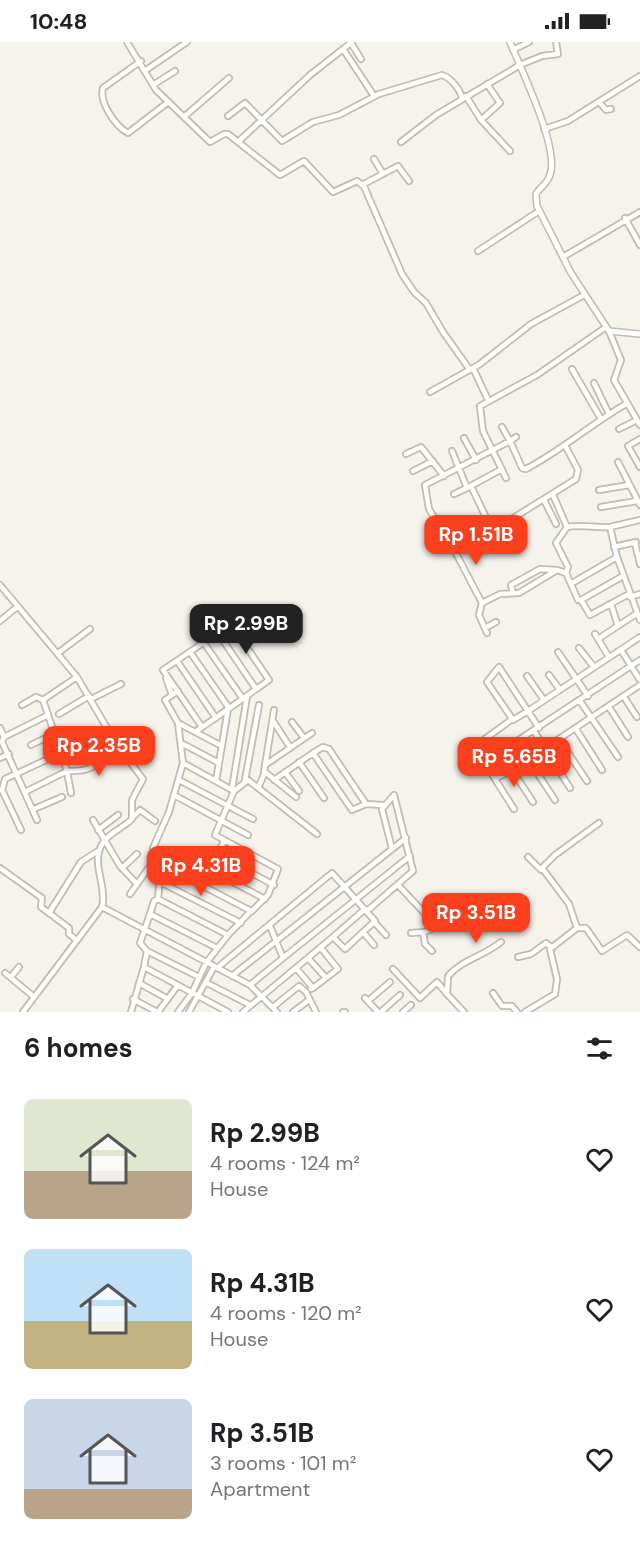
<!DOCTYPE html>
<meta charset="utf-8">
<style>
body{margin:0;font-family:"DM Sans",sans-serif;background:#f6f6f6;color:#202124;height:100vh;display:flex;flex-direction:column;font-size:22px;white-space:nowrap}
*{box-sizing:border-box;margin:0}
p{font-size:20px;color:#757577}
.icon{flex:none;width:33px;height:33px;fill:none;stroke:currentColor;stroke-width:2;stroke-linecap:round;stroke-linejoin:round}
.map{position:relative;height:970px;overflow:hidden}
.drawer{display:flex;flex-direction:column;background:#fff;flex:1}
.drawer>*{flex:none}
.price{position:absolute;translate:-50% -51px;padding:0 14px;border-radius:12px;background:#fc3f1d;color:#fff;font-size:20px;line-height:39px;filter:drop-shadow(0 2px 3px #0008)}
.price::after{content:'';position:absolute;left:50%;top:36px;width:18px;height:14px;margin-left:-9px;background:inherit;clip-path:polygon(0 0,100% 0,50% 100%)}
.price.current{background:#222;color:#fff}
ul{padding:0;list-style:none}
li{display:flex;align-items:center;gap:18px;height:150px;padding:0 24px}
li span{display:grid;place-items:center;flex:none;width:168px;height:120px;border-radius:9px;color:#555}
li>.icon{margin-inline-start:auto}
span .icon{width:72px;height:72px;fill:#fffc;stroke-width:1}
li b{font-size:26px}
h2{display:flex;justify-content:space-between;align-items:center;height:72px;padding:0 24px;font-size:26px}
.status{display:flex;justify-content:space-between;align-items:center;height:42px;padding:0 30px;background:#fff;direction:ltr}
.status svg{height:16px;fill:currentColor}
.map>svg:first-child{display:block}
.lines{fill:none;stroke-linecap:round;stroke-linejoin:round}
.minor-casing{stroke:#c2bbae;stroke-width:8}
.tertiary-casing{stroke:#c2bbae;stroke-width:8}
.minor{stroke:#fff;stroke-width:4.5}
.tertiary{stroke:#fff;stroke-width:5}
</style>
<div class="status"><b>10:48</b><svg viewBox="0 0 49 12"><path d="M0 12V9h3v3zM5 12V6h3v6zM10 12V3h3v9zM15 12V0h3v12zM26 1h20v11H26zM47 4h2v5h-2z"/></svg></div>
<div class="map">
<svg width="640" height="970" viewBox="0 0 640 970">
<rect width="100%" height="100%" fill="#f6f3ec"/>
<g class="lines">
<g class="minor-casing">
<path id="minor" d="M127 0 156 48 210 100 224 92H228L280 133 304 119 333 150 357 139 362 143 398 124 409 139
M351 1 361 17
M343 7 374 54
M513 8 529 0
M141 19 103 46C99 60 115 84 128 91L167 61
M146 28 187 0
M153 43 175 29
M466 54 481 78 510 109
M600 61 606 68 611 67
M185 74 229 36
M228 74 245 61 282 99 313 80 339 73 379 52 442 33C451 36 461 48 462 57
M481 78 500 61 487 42
M544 87 568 79 640 34
M238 100 310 33 352 0
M401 100 436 73 520 23 542 14 558 12 556 0
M374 117 383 132
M363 142 402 232 414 250 426 261 443 290 470 328
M625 176 640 203
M478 209 539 169
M563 215 640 170
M609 289 621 318 614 338 640 383
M473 326 488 358
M572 327 601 377
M594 341 609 372
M430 350 480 322 531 282 584 253
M502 385 510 399 516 395
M619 387 637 378
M464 396 476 418
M640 397 628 404 640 425
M452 409 467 446 502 427
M406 412 421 405 444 434
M618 420 640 463
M413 429 433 419
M506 436 483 389 480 364 537 333 606 285
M471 444 491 486
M599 448 629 443
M454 452 467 446
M553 453 567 485 556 501 568 525 566 531
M544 458 556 482
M601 465 637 459
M640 478 610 485 617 515 640 578
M567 485C581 482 595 486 610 485
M443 490 429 467 425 443 510 399 522 426 526 427C562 408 591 382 626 362
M449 498 482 561
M635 501 640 522
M614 505 636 500
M456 510 480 491 510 478 576 437 578 428 566 405
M623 534 581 558 590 573 629 552
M574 540 617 515
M0 543 77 635 117 703 143 737 132 758V777C124 785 113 789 106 797 87 817 108 842 102 865L23 970
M513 551 511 543 540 527 557 528
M630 555 640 552
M611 562 618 584
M0 579 17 565
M485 586 496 580
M218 591 256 647
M487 591 479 573 482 561 500 552 519 551 557 528 566 531 578 558
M595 592 609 615
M598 597 636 572
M204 601 243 657
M579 606 594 625
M621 608 640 638
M190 610 229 666
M558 610 588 654
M58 611 90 587
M640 618 485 720 495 737 512 728 640 643
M177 619 216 676
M549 633 560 648
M527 634 544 658
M166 636 172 653
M178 649 165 658 178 681 183 721
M624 655 637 675
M91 657 121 642
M580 659 618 715
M22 663 36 655 43 658
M609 665 628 695
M59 672 89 654
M273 679 290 705
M292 680 304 696
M178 681 222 704
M0 686 4 695 2 700 37 778
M539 686 499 625 487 640 513 678 528 669 640 595
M576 687 602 728
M534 689 570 746
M195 690C220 673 245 655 269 638L231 582 163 628 202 685
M4 695 48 673
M559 697 587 739
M482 699 511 678
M183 702 219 721
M31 703 54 692
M323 705 329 707 366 762 352 768 313 711Z
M0 716 9 712
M528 717 555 758
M299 720 324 756
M265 723 312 691
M512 728 533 760
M264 730 274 668
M285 730 299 749
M495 737 514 767
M179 738 253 777
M245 738 259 663
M274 738 313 711
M216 739 228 667
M258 746 265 730 296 755
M232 747 247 654
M27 749 67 729 43 658 77 635
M234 749 248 738 317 792
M71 751 67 729C102 730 95 717 117 703
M174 753 248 793
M366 762 383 763
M34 767 62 755
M133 775 140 768 155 779
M93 778 120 824 136 841
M21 788 2 748 5 737 61 711
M98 788 118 773
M218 813 274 843
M528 815 541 828
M159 823 153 806 169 770 183 721 234 749 215 793 278 827 268 853 251 870
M0 826 42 856 41 865 69 886V892L75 897
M122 826 137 812
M210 828 265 857
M160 840 241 881
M202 843 224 799
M398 843 429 876 440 883 425 890 411 891
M130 852 150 824
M158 857 161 822 251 869 228 893
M102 865 250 943 277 970
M367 869 413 829 394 753 382 767 392 807
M49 871 81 820 98 809
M150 872 154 859 158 857 228 893 206 921 192 951 178 970
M375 881 386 893
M577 886 569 862 542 826 555 813 599 781
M423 890 425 902 432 909
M364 891 374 903
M333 895 365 867
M217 906 150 872 140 901 147 909 144 925 228 970
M321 906 338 927 326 936
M147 909 199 935
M518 915 531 912 546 901 551 905
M283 916 410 814
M308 916 326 936 313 946
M217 926 332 831 375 879 345 907 333 895 243 970
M296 926 313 946 311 947
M393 927 420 956 437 940 447 952
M5 931 33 954
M232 934 406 796
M11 935 19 925
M139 941 168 957
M207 941 250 963
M250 943 283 916 270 884
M493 951 502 964H512L517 970
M365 956 378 970
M133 957 157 970
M368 959 390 940
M273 965 299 944 306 950 316 970
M131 970 144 925
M158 970 178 943
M189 970 214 925
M293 970 309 958
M343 970H345
M381 970 400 953
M403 970 411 963
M464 970 447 952 448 934C463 917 484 914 501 900
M525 970 555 952 557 937 550 907 577 886H586L602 909 627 893 640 905"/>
</g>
<g class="tertiary-casing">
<path id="tertiary" d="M510 0C521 27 560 107 550 133 548 141 540 145 536 152L537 164 571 231 609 289 640 292"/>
</g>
<use href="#minor" class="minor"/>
<use href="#tertiary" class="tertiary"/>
</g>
</svg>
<b class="price" style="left:476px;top:524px">Rp 1.51B</b>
<b class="price current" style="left:246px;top:613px">Rp 2.99B</b>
<b class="price" style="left:99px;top:735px">Rp 2.35B</b>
<b class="price" style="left:514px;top:746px">Rp 5.65B</b>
<b class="price" style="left:201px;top:855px">Rp 4.31B</b>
<b class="price" style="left:476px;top:902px">Rp 3.51B</b>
</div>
<section class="drawer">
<h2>6 homes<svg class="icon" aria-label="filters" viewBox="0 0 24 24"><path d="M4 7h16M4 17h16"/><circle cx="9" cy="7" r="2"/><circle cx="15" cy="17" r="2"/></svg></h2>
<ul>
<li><span style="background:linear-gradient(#dfe7d0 60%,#b9a48a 0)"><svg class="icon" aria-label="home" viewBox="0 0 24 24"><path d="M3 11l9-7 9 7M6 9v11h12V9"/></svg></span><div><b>Rp 2.99B</b><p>4 rooms · 124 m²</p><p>House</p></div><svg class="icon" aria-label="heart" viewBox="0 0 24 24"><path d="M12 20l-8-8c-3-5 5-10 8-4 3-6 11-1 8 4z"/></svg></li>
<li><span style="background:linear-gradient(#bfe0f5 60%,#c2b280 0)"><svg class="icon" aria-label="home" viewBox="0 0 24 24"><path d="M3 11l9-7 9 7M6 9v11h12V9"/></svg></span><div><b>Rp 4.31B</b><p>4 rooms · 120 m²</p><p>House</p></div><svg class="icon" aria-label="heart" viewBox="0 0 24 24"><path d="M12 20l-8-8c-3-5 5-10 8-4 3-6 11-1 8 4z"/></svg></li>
<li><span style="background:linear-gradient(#c9d6e8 75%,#b9a48a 0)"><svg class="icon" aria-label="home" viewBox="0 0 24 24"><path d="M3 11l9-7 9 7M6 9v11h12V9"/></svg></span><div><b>Rp 3.51B</b><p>3 rooms · 101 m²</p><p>Apartment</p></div><svg class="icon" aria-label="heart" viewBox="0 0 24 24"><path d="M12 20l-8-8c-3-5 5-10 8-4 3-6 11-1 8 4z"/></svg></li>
</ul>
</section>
